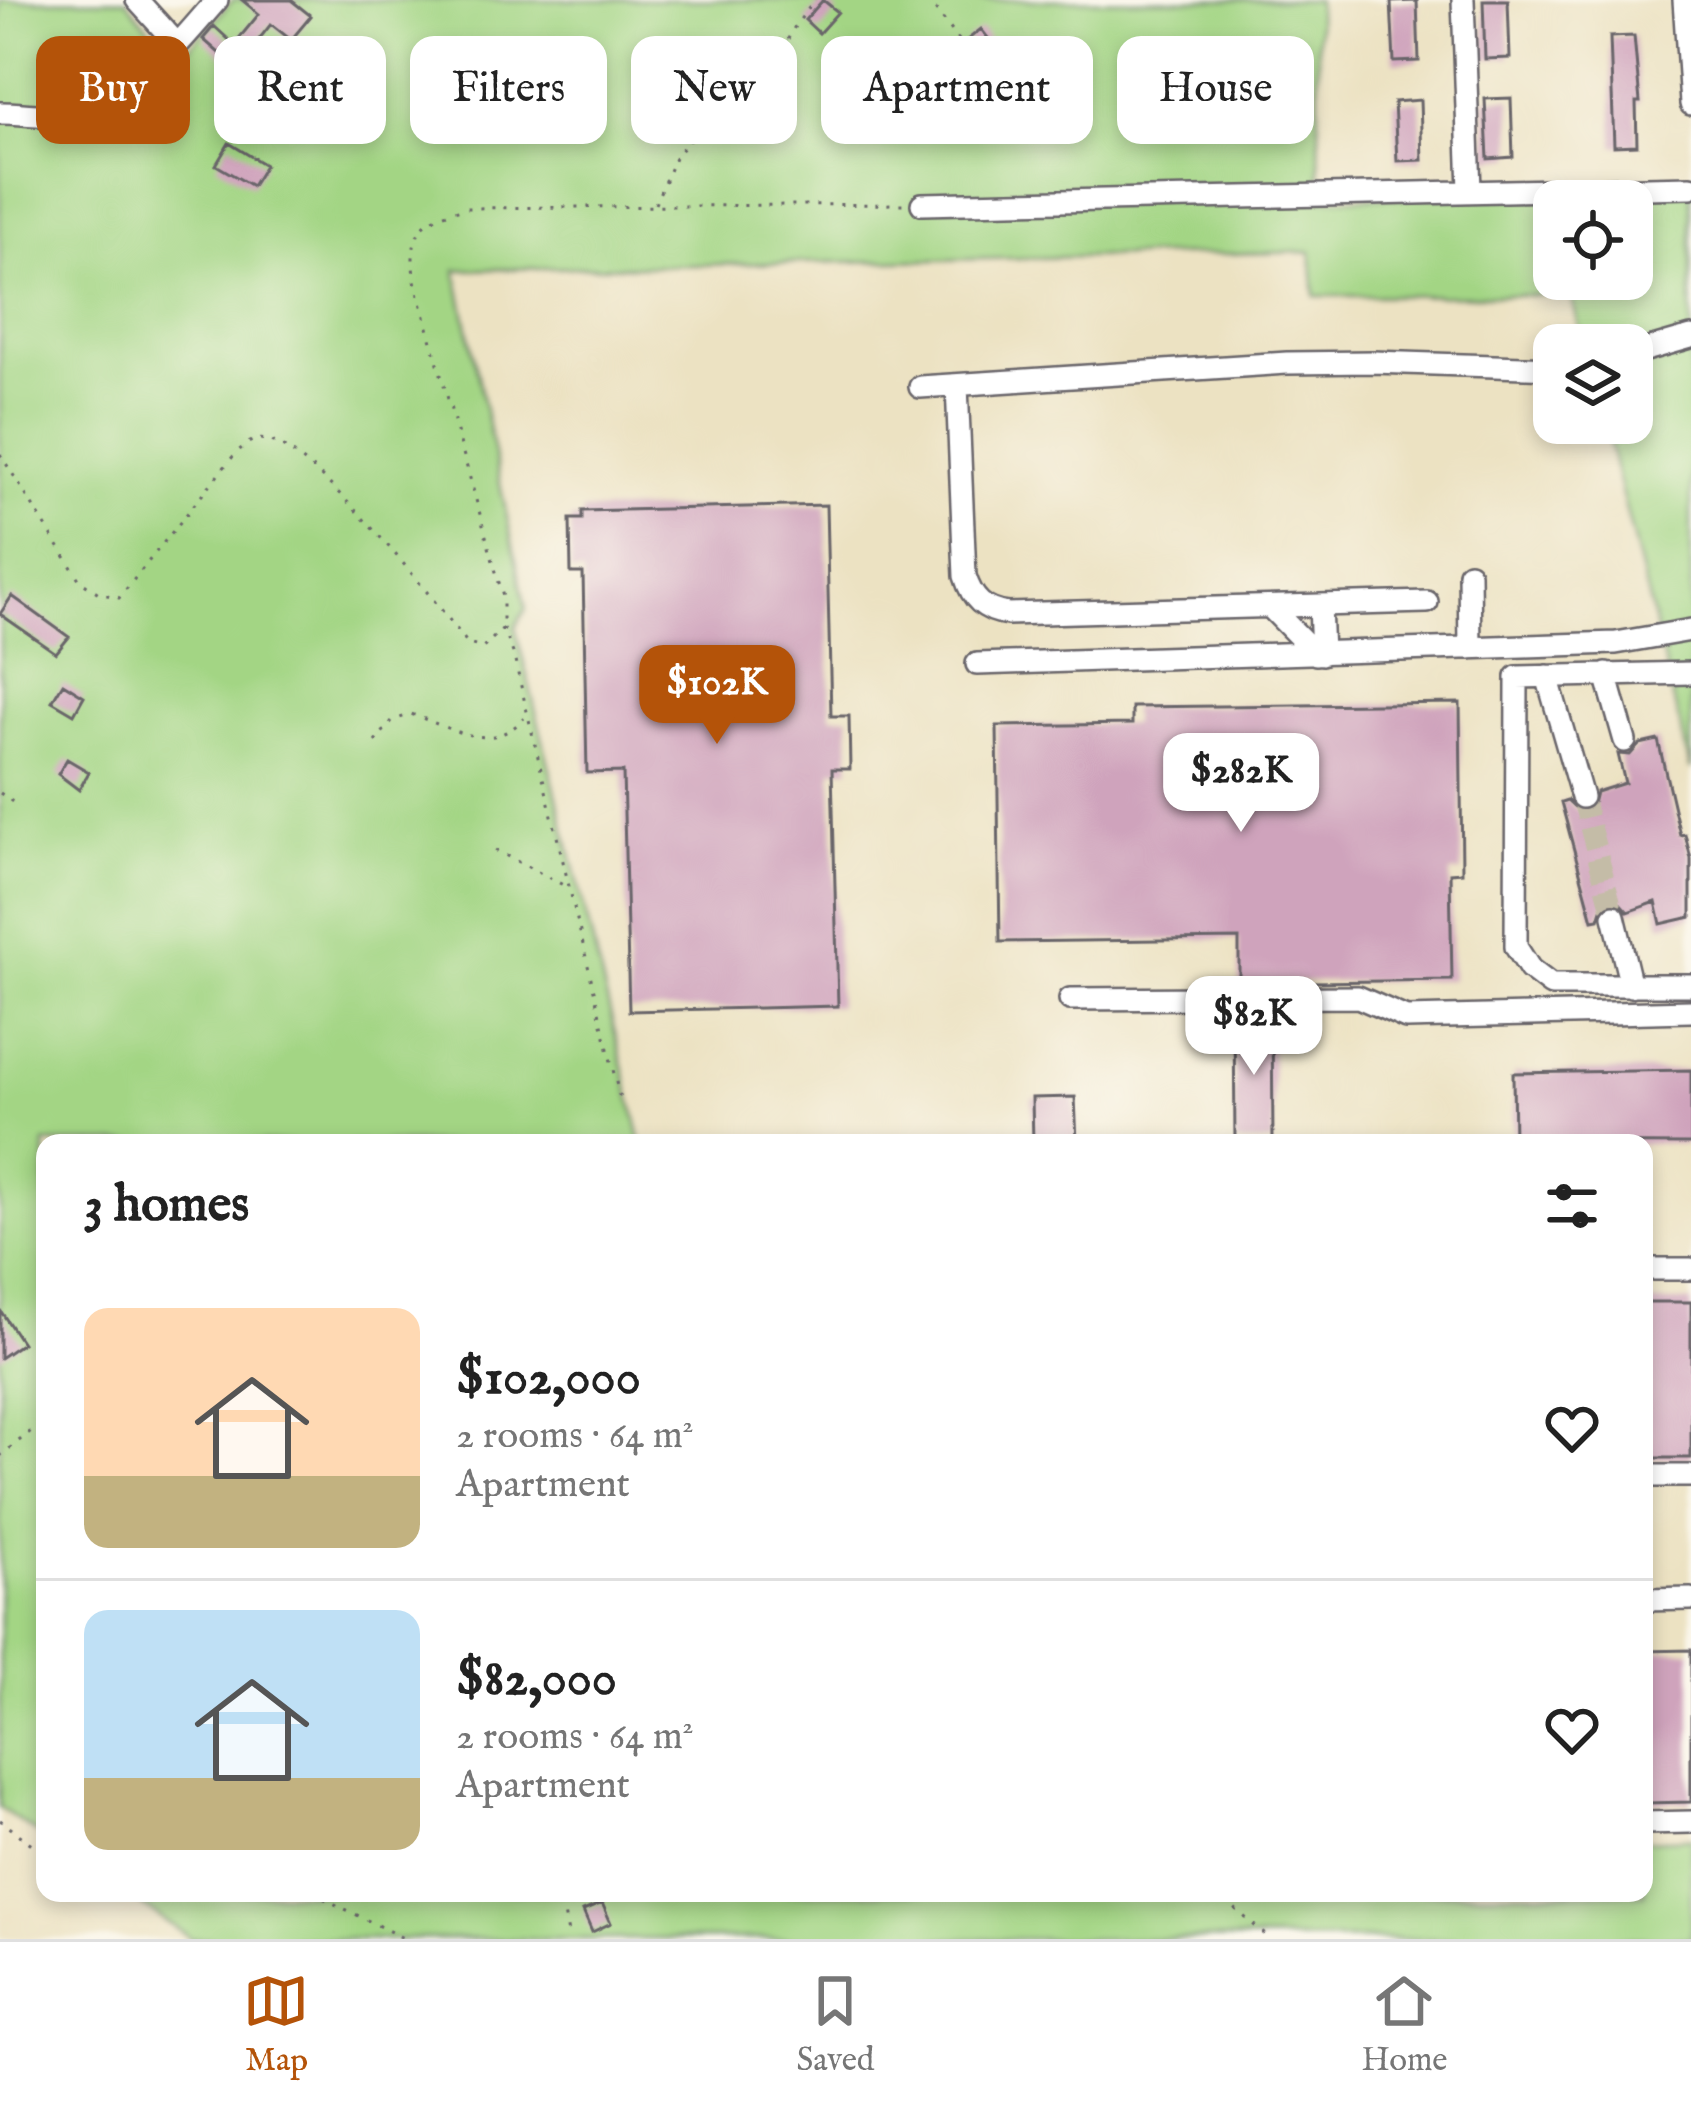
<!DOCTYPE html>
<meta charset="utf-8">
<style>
body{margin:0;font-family:"IM FELL English",serif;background:#f2f2f2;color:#222;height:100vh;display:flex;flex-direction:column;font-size:45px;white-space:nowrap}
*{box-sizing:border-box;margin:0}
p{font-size:39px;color:#767676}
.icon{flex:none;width:66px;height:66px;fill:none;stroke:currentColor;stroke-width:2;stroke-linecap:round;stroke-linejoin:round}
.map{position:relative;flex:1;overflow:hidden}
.drawer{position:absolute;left:36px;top:1134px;width:1617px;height:768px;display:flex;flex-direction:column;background:#fff;border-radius:24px;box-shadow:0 6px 18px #0003}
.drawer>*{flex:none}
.guide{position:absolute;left:36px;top:36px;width:1620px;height:108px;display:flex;gap:24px}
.buttons{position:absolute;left:1533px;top:180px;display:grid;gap:24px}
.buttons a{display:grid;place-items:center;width:120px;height:120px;border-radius:24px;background:#fff;box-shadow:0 6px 18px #0003;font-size:60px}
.price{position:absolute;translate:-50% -102px;padding:0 27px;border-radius:24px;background:#fff;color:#222;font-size:39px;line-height:78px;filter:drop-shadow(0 3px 6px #0008)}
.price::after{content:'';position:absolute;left:50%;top:72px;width:36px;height:27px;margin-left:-18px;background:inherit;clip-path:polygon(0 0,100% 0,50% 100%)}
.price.current{background:#b45309;color:#fff}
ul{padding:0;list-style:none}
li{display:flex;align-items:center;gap:36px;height:300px;padding:0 48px}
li+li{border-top:3px solid #e0e0e0}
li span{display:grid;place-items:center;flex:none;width:336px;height:240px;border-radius:24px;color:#555}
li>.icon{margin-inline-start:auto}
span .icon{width:144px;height:144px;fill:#fffc;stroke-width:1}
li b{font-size:51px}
h2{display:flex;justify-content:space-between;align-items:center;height:144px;padding:0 48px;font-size:51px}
.tag{padding:0 42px;border-radius:24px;background:#fff;box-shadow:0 6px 18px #0003;font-size:42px;line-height:108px}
.tag.current{background:#b45309;color:#fff}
.tabs{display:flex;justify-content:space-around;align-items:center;height:168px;border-top:3px solid #e0e0e0;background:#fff;font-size:33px;color:#767676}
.tabs a{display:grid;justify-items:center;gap:6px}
.tabs .current{color:#b45309}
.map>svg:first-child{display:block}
.green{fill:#a3d584;stroke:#627c60;stroke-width:3;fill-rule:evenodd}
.building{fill:#cfa3bc}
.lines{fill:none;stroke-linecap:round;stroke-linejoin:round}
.minor-tunnel{stroke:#c4bca7;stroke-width:21;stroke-dasharray:21 10;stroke-linecap:butt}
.minor-casing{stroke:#69656a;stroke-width:26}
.path{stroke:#69656a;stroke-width:3;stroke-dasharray:3 9;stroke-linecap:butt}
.minor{stroke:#fff;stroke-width:21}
</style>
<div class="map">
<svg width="1691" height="1939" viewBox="0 0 1691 1939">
<rect width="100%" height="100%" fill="#fbf7ec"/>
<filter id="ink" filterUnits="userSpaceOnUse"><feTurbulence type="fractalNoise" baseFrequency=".00833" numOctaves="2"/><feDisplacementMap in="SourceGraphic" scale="24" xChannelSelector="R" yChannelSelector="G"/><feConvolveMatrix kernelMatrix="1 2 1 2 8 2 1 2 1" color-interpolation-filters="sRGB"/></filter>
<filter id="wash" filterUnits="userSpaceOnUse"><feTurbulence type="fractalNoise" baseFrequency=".004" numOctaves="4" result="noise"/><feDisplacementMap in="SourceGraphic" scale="48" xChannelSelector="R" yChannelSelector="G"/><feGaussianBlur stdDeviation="2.7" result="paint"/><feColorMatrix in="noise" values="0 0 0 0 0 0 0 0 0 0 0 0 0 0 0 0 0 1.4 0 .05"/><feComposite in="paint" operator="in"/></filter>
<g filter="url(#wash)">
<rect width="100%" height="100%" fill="#ece2c2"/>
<path class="green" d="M0 0H126L176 62 233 0H1317L1320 199 1691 191V770L1604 423H1632V345H1584L1571 295 1315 296 1311 252 456 270 526 609 515 627 642 1143H45V1839L0 1808ZM1554 201H1632V279H1554Z
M1691 1838V1939H192L124 1893H1644V1840Z"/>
<g id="blocks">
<path class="building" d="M242 0H291L311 16 291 40 271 24 249 52 236 42 259 14Z
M823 0 838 12 819 33 805 20Z
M1483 0H1508L1510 58 1485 59Z
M1417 1 1419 61 1394 62 1391 2Z
M214 26 239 49 228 61 203 39Z
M981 29 998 51 984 62 967 40Z
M1634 36 1640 102H1636L1637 145 1614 146 1610 37Z
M150 93 180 109 167 132 136 114Z
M1511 98 1513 157 1488 159 1485 99Z
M1420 100 1422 160 1397 161 1394 102Z
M229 143 265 165 252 186 216 165Z
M826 505 831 716H849L850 769H832L838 1006 629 1011 623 772 587 773 583 573H571L570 519H582V511Z
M12 596 69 637 56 653 0 614Z
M63 683 84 696 74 714 52 701Z
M1460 703 1462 872 1450 873 1452 980 1239 983V939L1000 942 997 726 1132 724V707Z
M1658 740 1680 835 1685 834 1691 859V917L1661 924 1656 902 1628 912 1619 902 1612 901 1603 906 1599 919 1593 920 1561 802 1567 800 1580 812 1592 808 1596 792 1625 783 1618 754 1630 755 1640 744Z
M67 759 89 772 79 790 58 774Z
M1234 1013H1272L1273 1143H1235Z
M1691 1070V1144L1514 1143 1513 1073Z
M1075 1097 1077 1143H1033L1032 1098Z
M1644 1302H1691V1458H1644Z
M0 1310 22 1343 0 1358Z
M1691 1650V1802L1644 1803V1651Z
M602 1903 611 1923 592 1932 583 1911Z"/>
</g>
</g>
<g filter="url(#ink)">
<use href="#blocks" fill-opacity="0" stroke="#69656a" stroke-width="3"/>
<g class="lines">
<path class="minor-tunnel" d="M1582 797 1614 916"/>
<g class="minor-casing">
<path id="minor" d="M137 0 177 44
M1463 0 1470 190
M1684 0 1691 104
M0 113C24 113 51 118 75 115 129 110 183 38 217 0
M922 204 1691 187
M1632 354 1691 337
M957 385 965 576C972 599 984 611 1008 614L1427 602
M920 387 1287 363 1373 362 1554 368
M1469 573 1470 648
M1320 605 1322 654
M1270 607 1316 654
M977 664 1616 643 1691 630
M1691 673 1517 677 1516 947 1530 969 1551 985H1691
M1606 674 1625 741
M1547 676 1582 797
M1614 916 1631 986
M1070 999 1358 997 1406 1018 1691 1011
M1644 1269H1691
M1644 1476H1691
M1644 1600 1691 1599
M1644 1823 1691 1822"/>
</g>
<path class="path" d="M928 0 993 84
M655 204 675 157 698 129 771 70 795 26 815 0
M0 454 81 582 99 593 119 598 235 454C245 445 252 437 267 440 314 449 436 601 468 644L483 648 503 628V597L414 277C409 230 422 218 466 208L904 204
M503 628 513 653 621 1103
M375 742 392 721 411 714C452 728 491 755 524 718
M0 793 14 803
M495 850 567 887
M0 1456 45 1420
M0 1820 45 1854
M313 1893 405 1939
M560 1893 569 1939
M1217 1893 1270 1939"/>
<use href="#minor" class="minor"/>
</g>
</g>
</svg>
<div class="buttons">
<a><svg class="icon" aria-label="locate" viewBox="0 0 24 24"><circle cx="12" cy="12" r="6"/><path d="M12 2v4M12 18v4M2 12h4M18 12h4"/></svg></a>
<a><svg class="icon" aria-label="layers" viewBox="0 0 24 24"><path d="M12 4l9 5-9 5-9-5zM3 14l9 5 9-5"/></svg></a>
</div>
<b class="price current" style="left:717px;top:747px">$102K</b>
<b class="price" style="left:1241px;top:835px">$282K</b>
<b class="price" style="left:1254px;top:1078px">$82K</b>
<div class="guide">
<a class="tag current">Buy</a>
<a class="tag">Rent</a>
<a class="tag">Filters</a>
<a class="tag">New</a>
<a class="tag">Apartment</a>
<a class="tag">House</a>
</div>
<section class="drawer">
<h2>3 homes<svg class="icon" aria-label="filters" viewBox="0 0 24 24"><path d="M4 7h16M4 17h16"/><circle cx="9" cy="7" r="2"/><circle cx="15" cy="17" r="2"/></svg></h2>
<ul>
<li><span style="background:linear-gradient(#ffd9b3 70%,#c2b280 0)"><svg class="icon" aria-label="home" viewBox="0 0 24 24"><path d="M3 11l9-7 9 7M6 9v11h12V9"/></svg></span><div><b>$102,000</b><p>2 rooms · 64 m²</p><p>Apartment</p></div><svg class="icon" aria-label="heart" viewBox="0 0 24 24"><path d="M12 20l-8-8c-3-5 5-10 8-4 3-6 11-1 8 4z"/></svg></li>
<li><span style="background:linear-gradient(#bfe0f5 70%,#c2b280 0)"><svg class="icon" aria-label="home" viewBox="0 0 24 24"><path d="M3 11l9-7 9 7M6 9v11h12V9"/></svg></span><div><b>$82,000</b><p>2 rooms · 64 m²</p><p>Apartment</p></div><svg class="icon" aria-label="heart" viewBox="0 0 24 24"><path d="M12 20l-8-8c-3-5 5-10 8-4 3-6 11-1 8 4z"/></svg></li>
</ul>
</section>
</div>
<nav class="tabs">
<a class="current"><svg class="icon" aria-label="map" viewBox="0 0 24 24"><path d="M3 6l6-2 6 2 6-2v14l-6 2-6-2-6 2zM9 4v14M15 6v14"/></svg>Map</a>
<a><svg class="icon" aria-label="saved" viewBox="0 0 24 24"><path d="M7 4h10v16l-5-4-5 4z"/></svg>Saved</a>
<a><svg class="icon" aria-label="home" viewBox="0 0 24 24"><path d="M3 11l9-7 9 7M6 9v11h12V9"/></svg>Home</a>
</nav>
